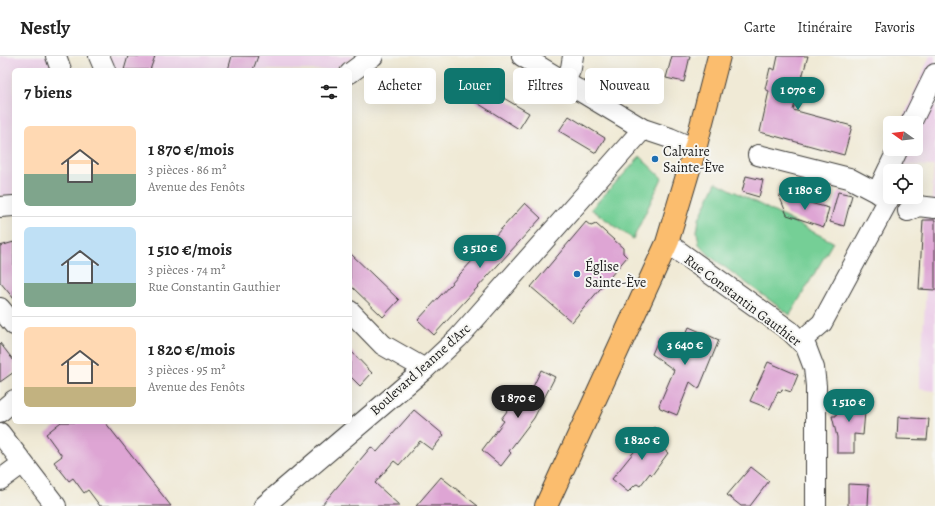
<!DOCTYPE html>
<html lang="fr">
<meta charset="utf-8">
<style>
body{margin:0;font-family:Alegreya,serif;background:#f2f2f2;color:#222;height:100vh;display:flex;flex-direction:column;font-size:15px;white-space:nowrap}
*{box-sizing:border-box;margin:0}
p{font-size:13px;color:#767676}
.icon{flex:none;width:22px;height:22px;fill:none;stroke:currentColor;stroke-width:2;stroke-linecap:round;stroke-linejoin:round}
.map{position:relative;flex:1;overflow:hidden}
.panel{position:absolute;left:12px;top:12px;width:340px;height:356px;display:flex;flex-direction:column;background:#fff;border-radius:6px;box-shadow:0 4px 16px #0002}
.panel>*{flex:none}
.hud{position:absolute;left:364px;top:12px;width:380px;height:36px;display:flex;gap:8px}
.needle{width:26px;rotate:284deg}
.buttons{position:absolute;left:883px;top:60px;display:grid;gap:8px}
.buttons a{display:grid;place-items:center;width:40px;height:40px;border-radius:6px;background:#fff;box-shadow:0 4px 16px #0002;font-size:20px}
.price{position:absolute;translate:-50% -34px;padding:0 9px;border-radius:14px;background:#0f766e;color:#fff;font-size:13px;line-height:26px;filter:drop-shadow(0 1px 2px #0008)}
.price::after{content:'';position:absolute;left:50%;top:24px;width:12px;height:9px;margin-left:-6px;background:inherit;clip-path:polygon(0 0,100% 0,50% 100%)}
.price.on{background:#222;color:#fff}
ul{padding:0;list-style:none}
li{display:flex;align-items:center;gap:12px;height:100px;padding:0 12px}
li+li{border-top:1px solid #e0e0e0}
li span{display:grid;place-items:center;flex:none;width:112px;height:80px;border-radius:6px;color:#555}
li>.icon{margin-inline-start:auto}
span .icon{width:48px;height:48px;fill:#fffc;stroke-width:1}
li b{font-size:17px}
h2{display:flex;justify-content:space-between;align-items:center;height:48px;padding:0 12px;font-size:17px}
.chip{padding:0 14px;border-radius:6px;background:#fff;box-shadow:0 4px 16px #0002;font-size:14px;line-height:36px}
.chip.on{background:#0f766e;color:#fff}
header{display:flex;align-items:center;gap:24px;box-sizing:border-box;height:56px;padding:0 20px;background:#fff;border-bottom:1px solid #e0e0e0}
header strong{font-size:19px}
nav{display:flex;gap:22px;margin-inline-start:auto;font-size:14px}
.map>svg:first-child{display:block}
.built{fill:#edd1e9}
.green{fill:#74cf96;stroke:#487659}
.building{fill:#dea5d4}
.lines{fill:none;stroke-linecap:round;stroke-linejoin:round}
.minor-casing{stroke:#3c3b38;stroke-width:22}
.major-casing{stroke:#3c3b38;stroke-width:24}
.minor{stroke:#fff;stroke-width:20}
.major{stroke:#fbbd6e;stroke-width:22}
.poi-dot{fill:#1f6fb2;stroke:#f6f6f2;stroke-width:1.5}
.labels{text-anchor:middle;stroke-width:4;stroke-linejoin:round;paint-order:stroke}
.poi-label{font-size:14px;fill:#1c1c1c;stroke:#f6f6f2;text-anchor:start}
.street-label{font-size:14px;fill:#1c1c1c;stroke:#f6f6f2}
</style>
<header>
<strong>Nestly</strong>
<nav><a>Carte</a><a>Itinéraire</a><a>Favoris</a></nav>
</header>
<div class="map">
<svg width="935" height="450" viewBox="0 0 935 450">
<rect width="100%" height="100%" fill="#f6f6f2"/>
<filter id="ink" filterUnits="userSpaceOnUse"><feTurbulence type="fractalNoise" baseFrequency=".025" numOctaves="2"/><feDisplacementMap in="SourceGraphic" scale="8" xChannelSelector="R" yChannelSelector="G"/><feConvolveMatrix kernelMatrix="1 2 1 2 8 2 1 2 1" color-interpolation-filters="sRGB"/></filter>
<filter id="wash" filterUnits="userSpaceOnUse"><feTurbulence type="fractalNoise" baseFrequency=".012" numOctaves="4" result="noise"/><feDisplacementMap in="SourceGraphic" scale="16" xChannelSelector="R" yChannelSelector="G"/><feGaussianBlur stdDeviation="0.9" result="paint"/><feColorMatrix in="noise" values="0 0 0 0 0 0 0 0 0 0 0 0 0 0 0 0 0 1.4 0 .05"/><feComposite in="paint" operator="in"/></filter>
<g filter="url(#wash)">
<rect width="100%" height="100%" fill="#f0ead6"/>
<path class="built" d="M0 0H49L55 14H14V140H0Z
M108 0H356L333 14H112Z
M930 0H935V335L919 333 926 234 919 233 924 155H931L934 110 883 108 890 93H916V67H901Z"/>
<path class="green" d="M640 101 662 122 633 183 591 153Z
M716 126 833 186 790 259 711 201 699 188 697 176 699 163Z"/>
<g id="blocks">
<path class="building" d="M128 0H155L150 14H124Z
M232 0H258L253 14H228Z
M672 0H690L684 26 666 22Z
M778 0H808L793 54 852 70 844 99 760 76 769 35 765 33 770 12 775 14Z
M473 24 529 57 519 73 463 38Z
M569 60 605 82 596 97 559 75Z
M746 120 763 124 759 141 742 136Z
M838 136 852 139 844 170 830 166Z
M779 139 829 152 824 171 787 159Z
M525 147 541 162 434 279 418 264Z
M923 164H935V234L919 233Z
M586 166 591 170 596 168 623 192V197L627 201 572 266 531 231Z
M14 186V243L0 226V190Z
M350 197 399 244 383 261 350 229Z
M689 271 719 284 699 333 690 326 677 359 660 352 659 349 674 314 652 298 659 282 680 292Z
M0 287 14 305V316L0 326Z
M350 294 372 317 360 330 350 320Z
M768 306 798 319 791 336 782 333 781 336 778 335 770 353 750 345Z
M541 314 555 321 534 362 509 395 511 397 501 410 482 394 504 365 501 363 523 334 531 335Z
M842 338H861L860 356H865L863 379 854 378V397H837V381L832 360H836L837 353H841Z
M414 354 444 379 432 394 420 385 399 409 394 405 375 427 400 450H321L371 391 377 396Z
M898 361 929 363 927 384 897 383Z
M61 366H105L171 450H100L88 434 84 437 73 422 69 425 54 406 62 400 46 378Z
M654 371 667 381 660 390 668 397 652 419 650 417 640 430 637 428 635 429 628 436 612 423Z
M751 411 769 425 750 450H741L727 439Z
M441 421 478 450H416Z
M848 428 869 429 868 450H848Z"/>
</g>
</g>
<g filter="url(#ink)">
<use href="#blocks" fill-opacity="0" stroke="#3c3b38" stroke-width="1"/>
<g class="lines">
<g class="minor-casing">
<path id="minor" d="M56 0 61 14
M99 0 105 14
M522 0 643 73 670 82 695 93
M350 17 373 0
M565 26 571 12 573 0
M911 67 935 18
M758 99 849 122 889 143 822 267 801 285
M877 137 898 93
M0 151 14 150
M908 155 918 150 935 152
M667 187 790 275 806 291 814 312 816 330V450
M0 252 14 269
M350 255 383 289 425 313
M0 356 14 344
M0 377 56 450
M0 424 23 407
M264 450 425 313 458 282 643 73"/>
</g>
<g class="major-casing">
<path id="major" d="M546 450 667 187 695 93 719 0"/>
</g>
<use href="#minor" class="minor"/>
<use href="#major" class="major"/>
</g>
</g>
<g class="poi-dot">
<circle cx="655" cy="103" r="4"/>
<circle cx="577" cy="218" r="4"/>
</g>
<g class="labels">
<g class="poi-label">
<text x="663" y="100">Calvaire<tspan x="663" dy="16">Sainte-Ève</tspan></text>
<text x="585" y="215">Église<tspan x="585" dy="16">Sainte-Ève</tspan></text>
</g>
<g class="street-label">
<text transform="translate(743 244) rotate(37)" y="5">Rue Constantin Gauthier</text>
<text transform="translate(420 313) rotate(-42)" y="5">Boulevard Jeanne d'Arc</text>
</g>
</g>
</svg>
<div class="buttons">
<a><svg class="needle" viewBox="-14 -14 28 28"><path d="M0-13l5 13h-10z" fill="#e53935"/><path d="M0 13l5-13h-10z" fill="#767676"/></svg></a>
<a><svg class="icon" aria-label="locate" viewBox="0 0 24 24"><circle cx="12" cy="12" r="6"/><path d="M12 2v4M12 18v4M2 12h4M18 12h4"/></svg></a>
</div>
<b class="price" style="left:798px;top:55px">1 070 €</b>
<b class="price" style="left:805px;top:155px">1 180 €</b>
<b class="price" style="left:480px;top:213px">3 510 €</b>
<b class="price" style="left:685px;top:310px">3 640 €</b>
<b class="price on" style="left:518px;top:363px">1 870 €</b>
<b class="price" style="left:849px;top:367px">1 510 €</b>
<b class="price" style="left:642px;top:405px">1 820 €</b>
<div class="hud">
<a class="chip">Acheter</a>
<a class="chip on">Louer</a>
<a class="chip">Filtres</a>
<a class="chip">Nouveau</a>
</div>
<section class="panel">
<h2>7 biens<svg class="icon" aria-label="filters" viewBox="0 0 24 24"><path d="M4 7h16M4 17h16"/><circle cx="9" cy="7" r="2"/><circle cx="15" cy="17" r="2"/></svg></h2>
<ul>
<li><span style="background:linear-gradient(#ffd9b3 60%,#7fa58c 0)"><svg class="icon" aria-label="home" viewBox="0 0 24 24"><path d="M3 11l9-7 9 7M6 9v11h12V9"/></svg></span><div><b>1 870 €/mois</b><p>3 pièces · 86 m²</p><p>Avenue des Fenôts</p></div></li>
<li><span style="background:linear-gradient(#bfe0f5 70%,#7fa58c 0)"><svg class="icon" aria-label="home" viewBox="0 0 24 24"><path d="M3 11l9-7 9 7M6 9v11h12V9"/></svg></span><div><b>1 510 €/mois</b><p>3 pièces · 74 m²</p><p>Rue Constantin Gauthier</p></div></li>
<li><span style="background:linear-gradient(#ffd9b3 75%,#c2b280 0)"><svg class="icon" aria-label="home" viewBox="0 0 24 24"><path d="M3 11l9-7 9 7M6 9v11h12V9"/></svg></span><div><b>1 820 €/mois</b><p>3 pièces · 95 m²</p><p>Avenue des Fenôts</p></div></li>
</ul>
</section>
</div>
